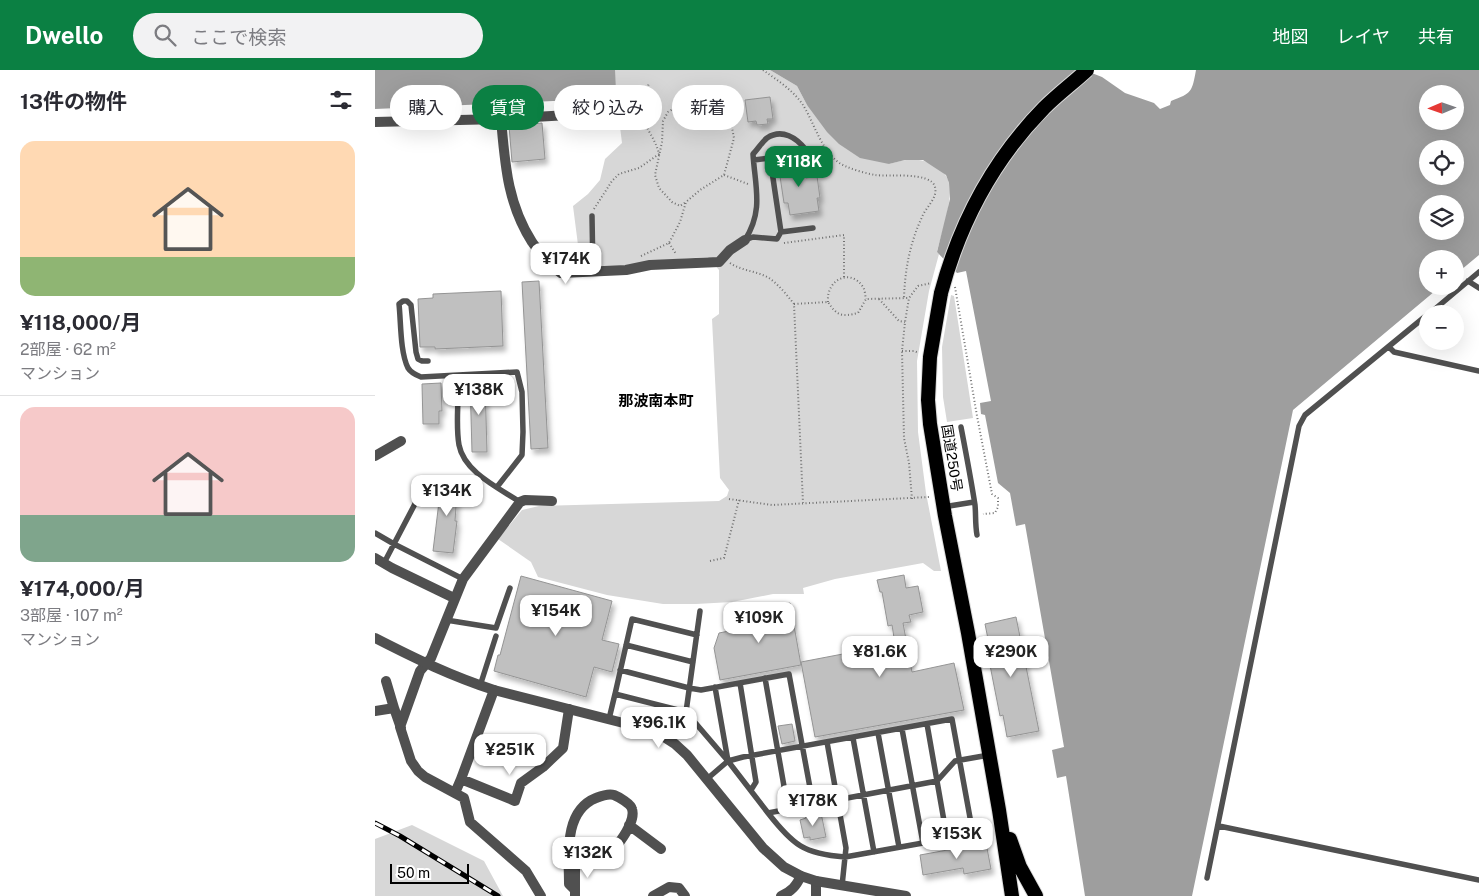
<!DOCTYPE html>
<html lang="ja">
<meta charset="utf-8">
<style>
body{margin:0;font-family:"Public Sans","Noto Sans JP",sans-serif;background:#f2f2f3;color:#2b2b33;height:100vh;display:flex;flex-direction:column;font-size:19px;white-space:nowrap}
*{box-sizing:border-box;margin:0}
p{font-size:16px;color:#7c7c81}
.icon{flex:none;width:28px;height:28px;fill:none;stroke:currentColor;stroke-width:2;stroke-linecap:round;stroke-linejoin:round}
.map{position:relative;flex:1;overflow:hidden}
.panel{display:flex;flex-direction:column;background:#fff;width:375px}
.panel>*{flex:none}
.guide{position:absolute;left:15px;top:15px;width:475px;height:45px;display:flex;gap:10px}
.needle{width:32px;rotate:268deg}
.controls{position:absolute;left:1044px;top:15px;display:grid;gap:10px}
.controls a{display:grid;place-items:center;width:45px;height:45px;border-radius:50%;background:#fff;box-shadow:0 5px 20px #0002;font-size:25px}
.scale{position:absolute;left:15px;bottom:12px;width:79px;box-sizing:border-box;padding-left:5px;border:2px solid #000;border-top:0;font-size:14px;line-height:18px;white-space:nowrap;color:#000;-webkit-text-stroke:4px #fff;paint-order:stroke}
.price{position:absolute;translate:-50% -42px;padding:0 11px;border-radius:10px;background:#fff;color:#222;font-size:16px;line-height:32px;filter:drop-shadow(0 1px 2px #0008)}
.price::after{content:'';position:absolute;left:50%;top:30px;width:15px;height:11px;margin-left:-8px;background:inherit;clip-path:polygon(0 0,100% 0,50% 100%)}
.price.selected{background:#0b8043;color:#fff}
ul{padding:0;list-style:none}
li{display:grid;align-content:center;gap:10px;height:265px;padding:0 20px}
li+li{border-top:1px solid #e1e1e2}
li span{display:grid;place-items:center;height:155px;border-radius:15px;color:#555}
li>.icon{margin-inline-start:auto}
span .icon{width:90px;height:90px;fill:#fffc;stroke-width:1}
li b{font-size:21px}
h2{display:flex;justify-content:space-between;align-items:center;height:60px;padding:0 20px;font-size:21px}
.pill{padding:0 18px;border-radius:22px;background:#fff;box-shadow:0 5px 20px #0002;font-size:18px;line-height:45px}
.pill.selected{background:#0b8043;color:#fff}
header{display:flex;align-items:center;gap:30px;box-sizing:border-box;height:70px;padding:0 25px;background:#0b8043;color:#fff}
header strong{font-size:24px}
nav{display:flex;gap:28px;margin-inline-start:auto;font-size:18px}
.search{width:350px;height:45px;background:#f2f2f3;display:flex;align-items:center;gap:12px;box-sizing:border-box;padding:0 18px;border-radius:28px;color:#7c7c81;font-size:19px}
main{display:flex;flex:1;min-height:0}
.map>svg:first-child{display:block}
.green{fill:#d7d7d7}
.water{fill:#9e9e9e;fill-rule:evenodd}
.building{fill:#c0c0c0;stroke:#949494;filter:url(#shadow)}
.lines{fill:none;stroke-linecap:round;stroke-linejoin:round}
.trunk-casing{stroke:#dbdbdb;stroke-width:16}
.path{stroke:#727272;stroke-width:2;stroke-dasharray:1 2.5;stroke-linecap:butt}
.service{stroke:#505050;stroke-width:5.5}
.minor{stroke:#505050;stroke-width:10}
.tertiary{stroke:#505050;stroke-width:10}
.trunk{stroke:#000;stroke-width:14}
.rail-casing{stroke:#000;stroke-width:5}
.rail{stroke:#fff;stroke-width:3;stroke-dasharray:9;stroke-linecap:butt}
.trunk-bridge-casing{stroke:#dbdbdb;stroke-width:16;stroke-linecap:butt}
.trunk-bridge{stroke:#000;stroke-width:14}
.labels{text-anchor:middle;stroke-width:4;stroke-linejoin:round;paint-order:stroke}
.street-label{font-size:14px;fill:#000;stroke:#fff}
.neighbourhood-label{font-size:15px;font-weight:bold;fill:#000;stroke:#fff}
</style>
<header>
<strong>Dwello</strong>
<div class="search"><svg class="icon" aria-label="search" viewBox="0 0 24 24"><circle cx="10" cy="10" r="6"/><path d="M15 15l6 6"/></svg>ここで検索</div>
<nav><a>地図</a><a>レイヤ</a><a>共有</a></nav>
</header>
<main>
<section class="panel">
<h2>13件の物件<svg class="icon" aria-label="filters" viewBox="0 0 24 24"><path d="M4 7h16M4 17h16"/><circle cx="9" cy="7" r="2"/><circle cx="15" cy="17" r="2"/></svg></h2>
<ul>
<li><span style="background:linear-gradient(#ffd9b3 75%,#8fb573 0)"><svg class="icon" aria-label="home" viewBox="0 0 24 24"><path d="M3 11l9-7 9 7M6 9v11h12V9"/></svg></span><div><b>¥118,000/月</b><p>2部屋 · 62 m²</p><p>マンション</p></div></li>
<li><span style="background:linear-gradient(#f6c9c9 70%,#7fa58c 0)"><svg class="icon" aria-label="home" viewBox="0 0 24 24"><path d="M3 11l9-7 9 7M6 9v11h12V9"/></svg></span><div><b>¥174,000/月</b><p>3部屋 · 107 m²</p><p>マンション</p></div></li>
</ul>
</section>
<div class="map">
<svg width="1104" height="826" viewBox="0 0 1104 826">
<defs>
<filter id="shadow"><feDropShadow dx="3" dy="5" stdDeviation="2.5" flood-color="#0004"/></filter>
</defs>
<rect width="100%" height="100%" fill="#fff"/>
<path class="green" d="M240 0H395L422 16 432 35 514 94C533 89 545 86 562 98 565 100 570 103 571 106 582 122 566 164 562 182L564 184 554 221 542 291 543 362 551 423 566 501H559L548 493 460 509 428 518 429 524H398L357 532 321 534H288L232 525 163 507 156 492 123 469 147 440 164 436 344 431 352 426 354 420 345 408 337 249 344 244V200L333 187 303 189 244 196 189 199 177 192 168 179 203 175 198 136 213 124 225 110 230 89 247 73 239 8Z
M576 225 579 226 598 348 572 352 568 327 567 277Z
M37 755 109 791 128 826H0V769Z"/>
<path class="water" d="M0 0H240L241 21 201 30 0 39Z
M395 0H709L727 7 750 23 779 33 785 39 795 35 796 31C817 23 817 22 821 0H1104V185L1080 205V189H1052V216H1066L918 340 817 826H710L691 706 682 708 677 680 689 677 650 454 641 456 635 423 623 413 610 345 606 344 605 333 616 331 591 201 582 203 562 182 575 129 574 113 571 105 548 90H530L514 94 485 88 464 74 452 62 432 35 422 16ZM1052 24H1080V51H1052ZM1052 79H1080V106H1052ZM1052 134H1080V161H1052Z"/>
<path class="building" d="M346 19 363 31 357 40 340 29Z
M395 27 398 49H392L393 54 382 55 381 51 373 52 370 30Z
M167 53 170 89 137 92 134 56Z
M428 89 431 108 442 106 445 128H442L444 141 415 145 413 133H409L403 93Z
M164 211 173 378 156 379 147 212Z
M126 221 128 276 60 279V277H45L43 229 58 228V224Z
M95 311H110L112 382H97Z
M66 313 67 341H64V354H48L47 314Z
M67 407 83 409 80 451H82L78 483 58 481Z
M529 505 531 518 543 516 548 542 534 545 536 552 528 553 537 602 579 593 589 640 440 667 426 592 520 574 517 555 513 556 507 522H505L502 510Z
M146 506 237 531 227 570 244 574 237 602 219 597 211 627 119 601 123 585H125Z
M415 533 426 595 345 610 339 578 344 563 374 557 371 545 380 544 379 540Z
M641 547 664 661 632 667 628 645 625 646 611 575 614 574 610 554Z
M417 654 420 671 407 674 403 656Z
M446 743 451 767 435 770V767L429 768 425 750 431 748 430 746Z
M611 773 616 799 589 804 588 798 548 805 545 785Z"/>
<g class="lines">
<g class="trunk-casing">
<path id="trunk" d="M566 223 555 287 553 330 555 354 570 446 593 563 624 740 637 826
M635 769 645 797 661 826"/>
</g>
<path class="path" d="M388 0C402 10 418 20 428 35 440 54 448 87 470 96 479 100 490 103 500 105 512 107 556 101 560 117 563 128 551 137 547 147 535 173 530 199 529 228
M349 105 373 114
M219 139 237 111 244 104 264 98 284 84C281 70 271 59 268 48 266 36 271 23 274 13
M294 173 301 184
M409 173 469 165V207
M266 186 294 173 305 152 311 132 325 120 349 105 359 68 355 48 345 36 328 29 305 35 293 42 288 51 287 72 280 105 284 118 297 132 305 136 311 132
M355 193C367 201 382 201 394 208 404 215 412 225 419 234L428 433
M580 217 602 346 617 424 623 428V437L620 443 608 444
M504 229 524 251 530 252
M453 232C451 209 476 198 488 217 490 220 490 225 491 229
M419 234 453 232C462 246 467 247 483 243L491 229 534 228
M527 281H539L544 283
M354 429 397 435 554 427
M537 429 534 393 529 368 527 281 530 252 534 228 543 216 556 213
M335 491 349 488 364 430"/>
<path class="service" d="M217 146 218 202
M406 162 438 158
M370 170C389 140 380 117 378 84 383 79 387 72 392 68 407 58 422 68 431 80
M370 170 378 167 402 169 406 162 395 88 379 90
M1093 211 1104 218
M1054 244 1104 202
M1014 277 1019 282 1104 301
M53 291H47L43 289 41 282 36 235 32 231H28L24 234C26 252 25 282 33 298 36 303 41 305 46 307L142 302 147 322 148 362 147 385 122 417
M83 324C83 340 81 358 84 375 89 402 124 418 145 432
M586 357C591 383 596 409 600 435 601 445 600 454 602 465
M568 437 599 432
M0 463 19 474 88 509
M9 493 42 430
M71 550 121 558 135 518
M251 575 318 592
M245 600 314 618 326 620 414 604 438 734
M390 608 413 739
M365 613 381 712 376 720
M105 616 121 566
M240 624 257 549 322 565
M311 642 325 541
M234 649 240 624 311 642 353 691 340 617
M552 654 572 768
M527 659 548 773
M503 663 524 777
M478 668 499 782
M353 691 368 687 577 649 598 764 470 787 467 816
M332 709 353 691 393 743 562 711 580 691 614 685
M393 743C418 775 429 784 470 787L471 778 452 672
M844 756 1104 810
M832 808 924 356 930 345 1052 245"/>
<path class="minor" d="M126 49C130 93 132 133 157 172 166 184 174 195 186 203L251 200 275 195 344 192 355 180 370 170
M0 52 126 49 211 44 240 34
M0 386 26 371
M0 488 17 498 79 528
M11 611 19 638
M0 641 19 638 26 658
M86 709 119 620
M80 723 86 709 140 731 146 713 168 697 188 678 194 639
M254 755 286 779
M441 811V826
M200 820 194 814C194 787 188 741 221 728 226 726 233 723 239 725 244 727 256 734 257 739 262 754 234 790 220 793 214 795 206 793 200 793V826
M166 826 151 801 95 752 89 728 50 707 43 701 36 691 25 657 45 601 56 588 88 509 145 432 150 430 177 431
M278 826 294 817 304 818 310 826
M406 826C417 821 421 816 426 806"/>
<path class="tertiary" d="M0 568C41 589 76 606 119 620L272 659 286 665 300 674 312 685 388 778 409 797 426 806 441 811 531 826"/>
<use href="#trunk" class="trunk"/>
<g class="rail-casing">
<path id="rail" d="M0 753 25 766 123 826"/>
</g>
<use href="#rail" class="rail"/>
<g class="trunk-bridge-casing">
<path id="trunk-bridge" d="M566 223C585 152 618 90 669 38 683 24 698 13 712 0"/>
</g>
<use href="#trunk-bridge" class="trunk-bridge"/>
</g>
<g class="labels">
<g class="street-label">
<text transform="translate(577 388) rotate(81)" y="5">国道250号</text>
</g>
<g class="neighbourhood-label">
<text x="281" y="336">那波南本町</text>
</g>
</g>
</svg>
<div class="controls">
<a><svg class="needle" viewBox="-14 -14 28 28"><path d="M0-13l5 13h-10z" fill="#e53935"/><path d="M0 13l5-13h-10z" fill="#7c7c81"/></svg></a>
<a><svg class="icon" aria-label="locate" viewBox="0 0 24 24"><circle cx="12" cy="12" r="6"/><path d="M12 2v4M12 18v4M2 12h4M18 12h4"/></svg></a>
<a><svg class="icon" aria-label="layers" viewBox="0 0 24 24"><path d="M12 4l9 5-9 5-9-5zM3 14l9 5 9-5"/></svg></a>
<a>+</a>
<a>−</a>
</div>
<div class="scale">50 m</div>
<b class="price selected" style="left:424px;top:118px">¥118K</b>
<b class="price" style="left:191px;top:215px">¥174K</b>
<b class="price" style="left:104px;top:346px">¥138K</b>
<b class="price" style="left:72px;top:447px">¥134K</b>
<b class="price" style="left:181px;top:567px">¥154K</b>
<b class="price" style="left:384px;top:574px">¥109K</b>
<b class="price" style="left:505px;top:608px">¥81.6K</b>
<b class="price" style="left:636px;top:608px">¥290K</b>
<b class="price" style="left:284px;top:679px">¥96.1K</b>
<b class="price" style="left:135px;top:706px">¥251K</b>
<b class="price" style="left:438px;top:757px">¥178K</b>
<b class="price" style="left:582px;top:790px">¥153K</b>
<b class="price" style="left:213px;top:809px">¥132K</b>
<div class="guide">
<a class="pill">購入</a>
<a class="pill selected">賃貸</a>
<a class="pill">絞り込み</a>
<a class="pill">新着</a>
</div>
</div>
</main>
